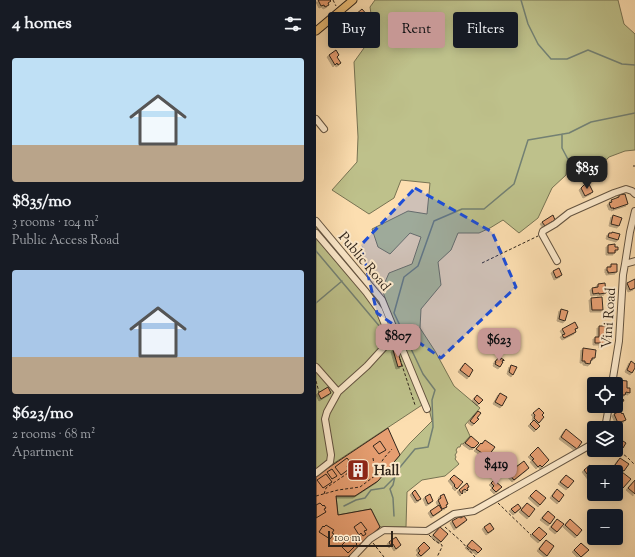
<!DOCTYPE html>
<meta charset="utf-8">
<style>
body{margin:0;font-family:"Sorts Mill Goudy",serif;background:#242831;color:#f1f3f6;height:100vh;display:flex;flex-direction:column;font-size:15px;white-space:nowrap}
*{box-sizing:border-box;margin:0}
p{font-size:13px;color:#9ea1a6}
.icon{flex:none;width:22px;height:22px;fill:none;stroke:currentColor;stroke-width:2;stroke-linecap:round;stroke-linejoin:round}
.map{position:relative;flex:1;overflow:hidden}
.drawer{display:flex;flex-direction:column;background:#171b24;width:316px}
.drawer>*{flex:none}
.banner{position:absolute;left:12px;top:12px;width:247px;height:36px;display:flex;gap:8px}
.controls{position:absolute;left:271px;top:377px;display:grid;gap:8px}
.controls a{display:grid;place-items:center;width:36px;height:36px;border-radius:4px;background:#171b24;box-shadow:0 2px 10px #0003;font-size:20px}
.scale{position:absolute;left:12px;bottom:10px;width:65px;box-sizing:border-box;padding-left:4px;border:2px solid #30251b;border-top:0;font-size:11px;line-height:14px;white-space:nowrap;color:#30251b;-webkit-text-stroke:3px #fdeacc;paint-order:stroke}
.price{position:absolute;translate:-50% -34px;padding:0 9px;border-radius:8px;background:#c59692;color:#111;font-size:13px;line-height:26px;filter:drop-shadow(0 1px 2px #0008)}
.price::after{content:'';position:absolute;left:50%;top:24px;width:12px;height:9px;margin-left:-6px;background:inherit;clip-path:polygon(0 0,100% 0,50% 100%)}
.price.on{background:#222;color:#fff}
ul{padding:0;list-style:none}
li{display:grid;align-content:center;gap:8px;height:212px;padding:0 12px}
li span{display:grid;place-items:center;height:124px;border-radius:4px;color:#555}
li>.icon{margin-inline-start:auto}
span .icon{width:72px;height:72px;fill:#fffc;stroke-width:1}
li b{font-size:17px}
h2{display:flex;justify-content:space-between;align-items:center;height:48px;padding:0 12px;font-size:17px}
.tag{padding:0 14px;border-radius:4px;background:#171b24;box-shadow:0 2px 10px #0003;font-size:14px;line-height:36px}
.tag.on{background:#c59692;color:#111}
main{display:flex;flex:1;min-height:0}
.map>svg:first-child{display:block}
.green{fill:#bec18b;stroke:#777353}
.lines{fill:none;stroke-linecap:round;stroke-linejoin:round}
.stream{stroke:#738073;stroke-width:1.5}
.building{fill:#e69e71;stroke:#30251b;filter:url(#shadow)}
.minor-casing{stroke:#635340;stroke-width:8}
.major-casing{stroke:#30251b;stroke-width:9}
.path{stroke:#30251b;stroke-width:1;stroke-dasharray:3 2;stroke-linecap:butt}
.minor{stroke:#fdeacc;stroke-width:6}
.major{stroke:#eebf78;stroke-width:7}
.marked{fill:#1d4ed8;fill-opacity:0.2;stroke:#1d4ed8;stroke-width:3;stroke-dasharray:8 5;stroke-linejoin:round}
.labels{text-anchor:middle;stroke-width:4;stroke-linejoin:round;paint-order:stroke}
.street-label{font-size:14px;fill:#30251b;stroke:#fdeacc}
.poi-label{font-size:14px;font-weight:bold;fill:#30251b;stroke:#fdeacc;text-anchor:start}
</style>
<main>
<section class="drawer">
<h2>4 homes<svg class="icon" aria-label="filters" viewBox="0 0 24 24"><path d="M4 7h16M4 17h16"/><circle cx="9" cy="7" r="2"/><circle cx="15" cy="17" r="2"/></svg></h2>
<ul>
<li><span style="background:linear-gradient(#bfe0f5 70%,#b9a48a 0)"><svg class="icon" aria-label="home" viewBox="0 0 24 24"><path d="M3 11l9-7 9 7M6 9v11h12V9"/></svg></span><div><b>$835/mo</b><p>3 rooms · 104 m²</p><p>Public Access Road</p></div></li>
<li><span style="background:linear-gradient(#a9c7e8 70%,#b9a48a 0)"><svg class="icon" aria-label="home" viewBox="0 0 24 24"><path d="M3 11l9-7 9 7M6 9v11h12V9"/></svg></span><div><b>$623/mo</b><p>2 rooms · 68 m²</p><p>Apartment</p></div></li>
</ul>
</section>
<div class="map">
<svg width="319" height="557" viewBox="0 0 319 557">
<defs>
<filter id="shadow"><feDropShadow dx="-2" dy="2" stdDeviation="0" flood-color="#0004"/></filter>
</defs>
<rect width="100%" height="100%" fill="#fcdeb0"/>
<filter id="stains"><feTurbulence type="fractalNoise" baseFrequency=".005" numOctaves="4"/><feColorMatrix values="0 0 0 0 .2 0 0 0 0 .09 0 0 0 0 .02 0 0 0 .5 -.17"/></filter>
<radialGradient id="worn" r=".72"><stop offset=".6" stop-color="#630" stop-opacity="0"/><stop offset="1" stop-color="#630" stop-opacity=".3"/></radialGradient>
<path class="green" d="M59 0H302L308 24 319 34V150L309 151 293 157 279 172 262 159 251 164 250 175 236 188 222 218 203 233 187 220 174 228 163 233H142L135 250 122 262 125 285 105 309 104 328 119 351 138 386 164 408 149 425 154 436 147 444H145L144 447H142L140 450 141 452 139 455 140 457 139 459 143 464 129 476 106 480 91 492 90 527H64L55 509 22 515 20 496H39L62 481 94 443 116 421 112 405 89 357 106 405 0 475V221L68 298 76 318 66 289 73 273 96 264 105 237 94 233 74 254 62 247 56 229 92 211 111 214 114 183 85 180 78 198 53 214 16 190 41 162 42 137 38 62 58 34 54 7Z"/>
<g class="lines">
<path class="stream" d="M205 0 212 24 222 44 235 59H251L272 50 306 64 319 65
M246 134V148L256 167
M0 251 70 334
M0 303 26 281
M28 506 40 500 49 498 55 490 68 488 78 478
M78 516 77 498 74 489 77 485 80 472 99 449 112 447 117 427 116 400 119 390 107 374 78 313 88 277 102 266 118 221 146 209H168L198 184 212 140 253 133 275 122 319 113"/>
</g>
<path class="building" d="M2 0H14L15 1 12 3 13 5 9 7 8 5 5 6Z
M46 9 52 16 44 22 39 15Z
M20 50 23 55 21 57 25 63 22 65 21 63 19 65 13 55Z
M269 184 270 186 273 184 277 192 269 196 265 188Z
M309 194 312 204 297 209 298 208H295L293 203 296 202 295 200 303 197V195Z
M237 215 239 220 229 226 226 222Z
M297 215 306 218 303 226 295 224Z
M296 232 304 234 302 240 292 237 293 233H296Z
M299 244V247H302V250H299V253H292V245Z
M295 264H301V272L292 273V271H291V267H295Z
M243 268 246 275 240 278 237 271Z
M319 279V288L314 290 311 283Z
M289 283 290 293 283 294V293L277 294 276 288 282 287V284Z
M286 297 287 310H276L275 298Z
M245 309 252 311 249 321 243 319Z
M259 322 262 328 259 329 260 332 248 338 246 335 249 334 246 329Z
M283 326H293V341H289V346H285V343H279V337H283Z
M267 348 280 350 279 358H276V360H275L274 364 269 363V361H266Z
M81 349 86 366 82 367 77 350Z
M182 358 184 360 185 358 188 360V361L187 360 186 362H187L184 367 179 364 180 362H179Z
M315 361 319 364V368L316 373 311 370Z
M149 363 157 370 153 377 144 370Z
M195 365 201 367 197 375 193 372Z
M302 380 311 381V388H314V393L310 392 309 395H302V390H300V384H299V383H302Z
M12 387 15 393 5 399 2 393Z
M184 393 191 397 186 406 179 402Z
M161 395 167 400 163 404 158 399Z
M302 396 308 400 303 408 300 406V398L301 399Z
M223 408 228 413 226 415 228 417 223 423 218 418 219 415 217 413Z
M162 411 165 413 161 418 163 419 158 424 154 421Z
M304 411 306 414 307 413 310 420 302 423 298 414Z
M218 420 224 426 220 430 214 424Z
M72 428 84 455 62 481 39 496H20L22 515 55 509 64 527 32 557H0V476Z
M250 429 266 442 261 449 245 437Z
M155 436 163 443 158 448 157 447 156 448 149 443Z
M301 437 310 443 307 448 300 443Z
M169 440 179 447 173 455 170 453 169 455 160 449 165 443 166 444Z
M64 441 70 450 63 454 57 446Z
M222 447 233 460 226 467 224 465 222 467 216 460 218 459 214 455Z
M31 458 35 463 31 466 33 469 25 475 19 467Z
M304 458 313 464 308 471 299 465Z
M208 461 213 468 198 480 192 473Z
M43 463 50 470 42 478 34 470Z
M274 465 279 472H278V477L275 479 268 470Z
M16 469 21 476 16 479 11 472Z
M306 472 315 479 307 488 300 482V480Z
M10 474 16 482 7 488 1 480Z
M138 475 147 482 141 489 138 486 139 485 134 479Z
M250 475 258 481 252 488 244 482Z
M178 480 186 487 180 492 176 488 178 486 175 483Z
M319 480V494L312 488Z
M151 483 153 487 151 488 152 490 151 491 149 489 146 491 147 493 146 494 143 490Z
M241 489 248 495 243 502 236 496Z
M99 490 105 499 101 501 96 493Z
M220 490 230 498 224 505 214 496Z
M114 494 117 501 112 504 109 497Z
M128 494 132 504 130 505 131 507 126 509 122 500 125 498 124 496Z
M4 503 7 506 8 505 10 508 8 509 10 512 0 518V505Z
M211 503 219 509 213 517 205 510Z
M202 504 205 508 199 513 195 509Z
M123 505 126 510 117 516 114 511Z
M232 511 239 517 234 524 226 518Z
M148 516 151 520 140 528 136 521 143 517 145 518Z
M241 519 248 524 241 532 235 527Z
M254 519 266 530 261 536 249 525Z
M45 522 51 530 48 531 50 534 47 536 45 533 43 535 38 527Z
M174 523 178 529 172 533 168 527Z
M10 525 18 530 16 533 18 534 14 539 3 532 7 526 8 527Z
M124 527 132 534 125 542 117 535Z
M223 527 231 534 224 541 216 534Z
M34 537 41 544 32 553 25 546Z
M80 537 85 545 80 549 77 544 75 546 73 542Z
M156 540 166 549 162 553 159 550H156L151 546Z
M230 540 238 546 231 556 223 549Z
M108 542 114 548 105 556 102 553 104 551 102 548Z
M265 543 273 550 265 557 258 550Z"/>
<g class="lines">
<g class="minor-casing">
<path id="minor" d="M0 119 8 129
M0 221 66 300 111 409
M0 233 50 292 63 310 74 337 72 343 51 366 22 392 11 412 9 419 15 455 14 462 0 473
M241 261 226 234 227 231 239 224 253 213 298 193 310 189 316 191 319 194
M309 264 314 232 319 211
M0 367 22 392
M296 384 303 341 307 275 309 264 319 261
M289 428 293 406
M37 557 54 539 68 530 111 531 138 514 158 511 278 443"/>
</g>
<g class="major-casing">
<path id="major" d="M0 31 37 0"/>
</g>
<path class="path" d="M17 0 20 6
M317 166H319
M166 263 222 236
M84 359 99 405
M0 381 3 392
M300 449 311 457 319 465
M57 458 58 464 61 471
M8 494 10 488 32 473
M0 496 22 490 44 487 60 475 63 466 68 458 76 449
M182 503 215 535
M129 527 145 541 159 557
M113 535 118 540 126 545V547L121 557
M57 543 68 557"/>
<use href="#minor" class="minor"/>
<use href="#major" class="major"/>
</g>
<path class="marked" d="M99 188 176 232 200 287 125 358 61 313 45 245Z"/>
<defs>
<g id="building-square" transform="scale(1.15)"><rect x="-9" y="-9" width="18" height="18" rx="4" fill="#8f2418" stroke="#fdeacc"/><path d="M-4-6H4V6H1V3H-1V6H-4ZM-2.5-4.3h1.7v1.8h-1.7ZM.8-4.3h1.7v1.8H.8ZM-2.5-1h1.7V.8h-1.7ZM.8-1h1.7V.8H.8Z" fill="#fff"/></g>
</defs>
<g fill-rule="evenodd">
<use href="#building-square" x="42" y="470"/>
</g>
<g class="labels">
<g class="street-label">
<text transform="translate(49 261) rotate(50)" y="5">Public Road</text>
<text transform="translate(292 318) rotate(-86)" y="5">Vini Road</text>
</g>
<g class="poi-label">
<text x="58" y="475">Hall</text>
</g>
</g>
<rect width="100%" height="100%" filter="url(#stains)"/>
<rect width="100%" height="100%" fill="url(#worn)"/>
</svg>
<div class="controls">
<a><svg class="icon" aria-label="locate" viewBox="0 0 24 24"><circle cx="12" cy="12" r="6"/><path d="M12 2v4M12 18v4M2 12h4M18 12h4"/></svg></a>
<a><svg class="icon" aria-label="layers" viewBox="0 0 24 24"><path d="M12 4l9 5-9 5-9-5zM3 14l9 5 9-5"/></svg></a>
<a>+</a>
<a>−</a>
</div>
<div class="scale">100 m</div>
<b class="price on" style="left:271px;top:190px">$835</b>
<b class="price" style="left:82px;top:358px">$807</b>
<b class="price" style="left:183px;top:362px">$623</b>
<b class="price" style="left:180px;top:486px">$419</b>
<div class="banner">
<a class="tag">Buy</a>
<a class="tag on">Rent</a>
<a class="tag">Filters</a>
</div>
</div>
</main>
